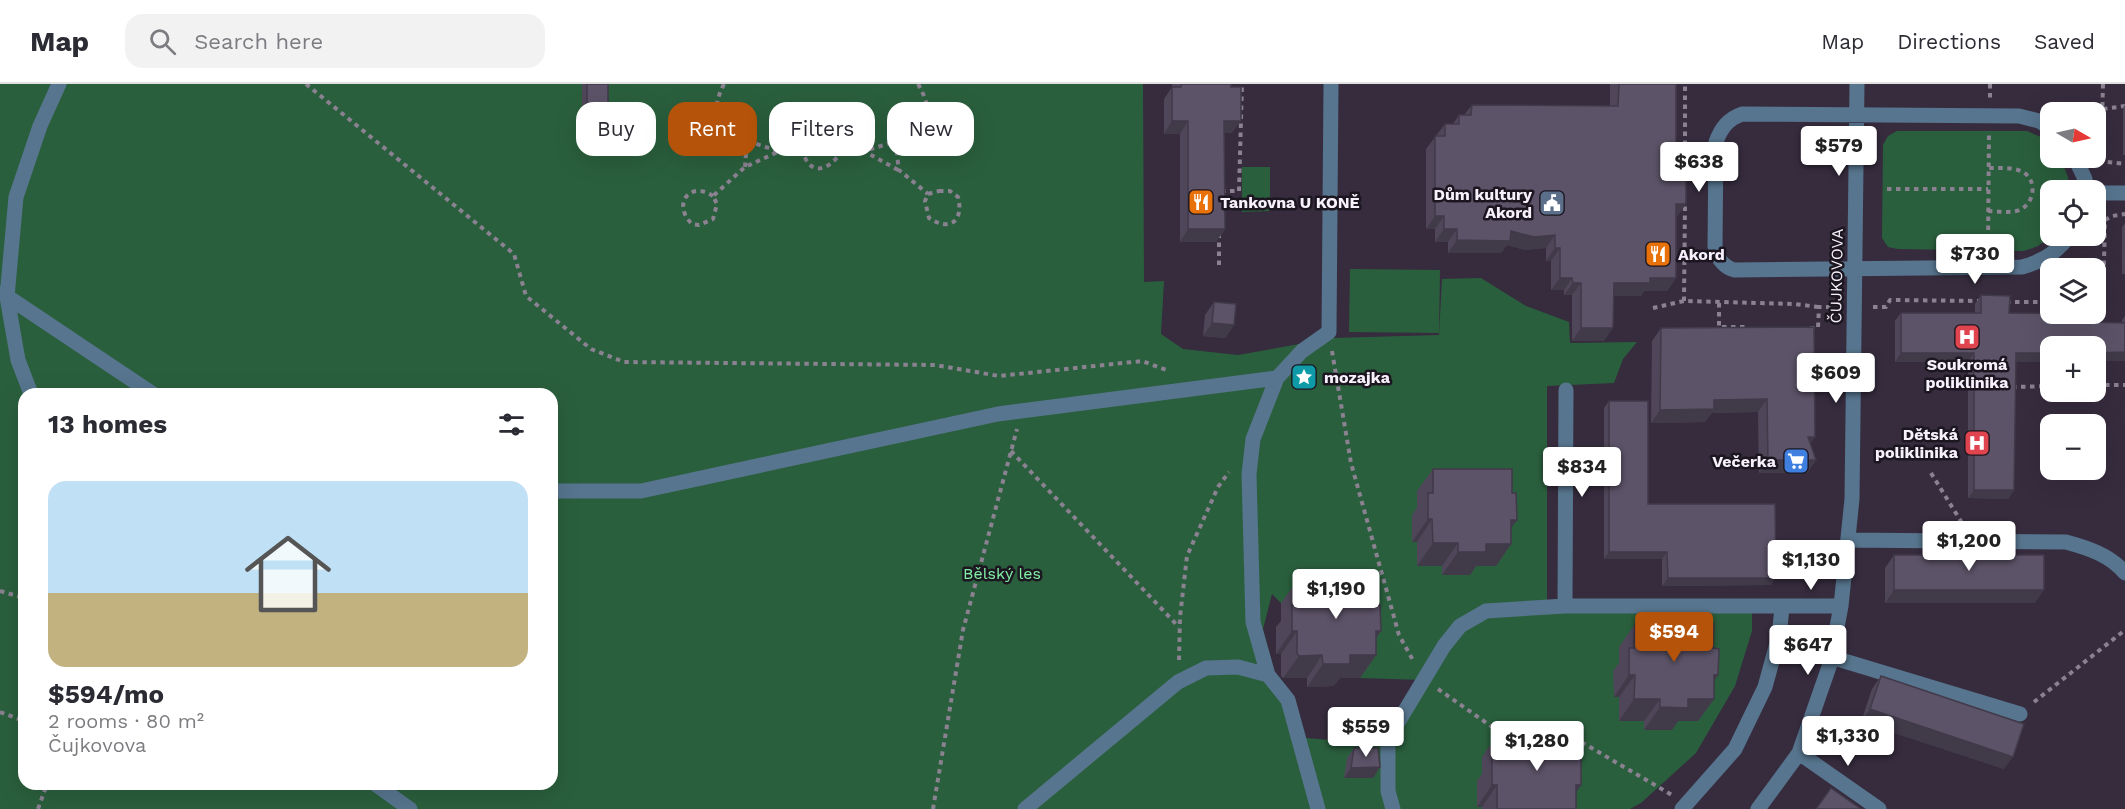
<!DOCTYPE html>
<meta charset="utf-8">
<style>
body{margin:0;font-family:"Work Sans",sans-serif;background:#f2f2f3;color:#2b2b33;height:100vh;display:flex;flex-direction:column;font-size:22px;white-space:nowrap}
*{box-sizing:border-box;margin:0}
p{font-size:20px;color:#7c7c81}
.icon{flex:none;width:33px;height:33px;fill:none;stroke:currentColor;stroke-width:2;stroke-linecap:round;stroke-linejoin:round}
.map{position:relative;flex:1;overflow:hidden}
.side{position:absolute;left:18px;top:304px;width:540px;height:402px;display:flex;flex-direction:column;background:#fff;border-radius:18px;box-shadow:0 6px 24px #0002}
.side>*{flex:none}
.top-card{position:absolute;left:576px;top:18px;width:570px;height:54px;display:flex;gap:12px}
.needle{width:39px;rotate:99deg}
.buttons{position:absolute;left:2040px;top:18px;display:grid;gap:12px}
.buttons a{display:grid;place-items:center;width:66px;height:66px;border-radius:12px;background:#fff;box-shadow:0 6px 24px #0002;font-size:30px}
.price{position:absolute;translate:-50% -51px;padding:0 14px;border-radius:6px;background:#fff;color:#222;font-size:20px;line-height:39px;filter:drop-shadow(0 2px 3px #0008)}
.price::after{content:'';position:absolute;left:50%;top:36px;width:18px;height:14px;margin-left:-9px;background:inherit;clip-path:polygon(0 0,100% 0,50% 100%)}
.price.current{background:#b45309;color:#fff}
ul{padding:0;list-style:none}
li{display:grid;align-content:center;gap:12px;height:318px;padding:0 30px}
li span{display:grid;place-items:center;height:186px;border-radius:18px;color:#555}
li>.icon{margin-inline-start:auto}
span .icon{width:108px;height:108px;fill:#fffc;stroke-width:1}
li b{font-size:26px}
h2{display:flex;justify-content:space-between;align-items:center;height:72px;padding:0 30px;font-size:26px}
.chip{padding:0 21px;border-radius:18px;background:#fff;box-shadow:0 6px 24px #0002;font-size:21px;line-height:54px}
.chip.current{background:#b45309;color:#fff}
header{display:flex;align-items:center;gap:36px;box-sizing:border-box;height:84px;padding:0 30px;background:#fff;border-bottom:2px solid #e1e1e2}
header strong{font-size:28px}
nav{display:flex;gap:33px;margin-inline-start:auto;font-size:21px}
.search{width:420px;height:54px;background:#f2f2f3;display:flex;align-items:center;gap:15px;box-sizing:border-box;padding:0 21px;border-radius:18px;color:#7c7c81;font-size:22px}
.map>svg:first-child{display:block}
.green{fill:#2a5f3d;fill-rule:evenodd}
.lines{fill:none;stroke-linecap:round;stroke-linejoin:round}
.path{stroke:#8a8191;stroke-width:4;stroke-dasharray:4.5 4.5;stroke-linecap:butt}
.minor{stroke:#57758e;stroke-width:15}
.wall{fill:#4f4759}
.shaded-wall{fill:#403a49}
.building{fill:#5c5368;stroke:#403a49;stroke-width:1.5}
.labels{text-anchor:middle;stroke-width:5;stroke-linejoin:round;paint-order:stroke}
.poi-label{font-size:16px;font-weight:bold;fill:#f7f0fd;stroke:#1b161f;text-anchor:end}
.street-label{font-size:16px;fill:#f7f0fd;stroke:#1b161f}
.park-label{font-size:16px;fill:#80f0a6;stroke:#1b161f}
</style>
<header>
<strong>Map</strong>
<div class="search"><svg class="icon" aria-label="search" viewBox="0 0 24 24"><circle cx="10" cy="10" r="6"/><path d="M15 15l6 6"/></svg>Search here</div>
<nav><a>Map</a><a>Directions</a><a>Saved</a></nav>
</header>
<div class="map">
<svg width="2125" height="725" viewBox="0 0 2125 725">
<rect width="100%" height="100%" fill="#362c3e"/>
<path class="green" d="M0 0H1143L1144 198 1164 197 1161 250 1183 265 1238 271 1333 254 1439 251 1442 195 1481 194 1526 222 1569 238 1570 259 1637 258 1623 275 1614 299 1547 302V523H1752V547L1735 602 1696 669 1641 719 1630 725H1393L1388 655 1424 596 1360 594 1359 519H1281L1272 510 1263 545 1281 612 1305 654 1381 660 1389 725H0ZM24 310H552V700H24Z
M1897 47H2027L2041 53 2050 61V74H2060L2068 93 2070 106H2050L2051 152 2038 162 2024 167 1898 165 1888 163 1882 154 1883 61 1888 52Z
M1242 83H1270V127L1242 128Z
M1350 185 1440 186 1439 249 1349 248Z"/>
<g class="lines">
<path class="path" d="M306 0 514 170 526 212 591 265 624 278 935 281 999 292 1142 277 1169 287
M724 0C711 26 714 41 741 55
M918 0C929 19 933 36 912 50 909 52 903 54 900 58 895 66 898 77 899 86L928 110
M1990 0V14
M2103 0 2101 71 2107 78 2125 80
M2103 25 2125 22
M842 67 831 51C818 49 809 52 802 65 809 93 828 88 842 67H864
M1685 70V0
M745 83 746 69 741 55 778 67
M898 86 864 67 901 56
M1887 105H1988
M939 107H950L958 113C964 137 950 148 929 134L925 117 928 110Z
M1221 107H1239L1242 0
M713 112C689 96 672 121 692 140L699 141 713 135 717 120 713 112 745 83 780 67 802 65
M1988 127C1997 127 2007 129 2016 127 2035 123 2039 95 2021 87 2011 83 1999 84 1988 84
M1988 164 1989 49
M1219 181V149
M1684 217 1685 119
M2006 218H2050
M1719 219V243H1745
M2096 219H2103L2105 136 2112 132 2125 130
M1873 223H1886L1890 216 1981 217
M1653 224 1684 217 1794 220 1819 223
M1810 244H1818L1819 223H1835
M1332 267 1351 379 1399 551 1414 578
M2096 301H2125
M2012 303 2050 302
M1011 367 1179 543
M1931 389 1962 439
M0 507 24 514
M1179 576 1180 533 1187 472 1218 403 1229 388
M1438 605 1498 647 1524 650 1544 643 1559 645 1672 711
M2034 618 2125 546
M0 628 24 637
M38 725 47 700
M933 725 963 546 1017 345"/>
<path class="minor" d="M2050 44 2039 37 2019 32 1742 30C1728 35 1721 44 1716 58L1715 162C1717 174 1722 182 1734 186L2022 183C2041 178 2057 169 2069 152
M2075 74 2085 95 2086 106
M2096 109H2125
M2 209 153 310
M31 310 18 276 7 213 16 113 40 42 59 0
M552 407H641L998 330 1277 294
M1848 456 2066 458C2088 464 2110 471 2125 489
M1565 522 1566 306
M1831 573 2020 630
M1799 669 1879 725
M375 700 410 725
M1025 725 1178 598 1206 584 1238 583 1268 591
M1318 725 1288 616 1268 591 1253 538 1249 390 1253 355 1277 294 1302 267 1329 248 1331 0
M1393 725 1388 707V655L1444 562 1460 542 1486 527 1565 522H1841
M1682 725 1735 665 1765 603 1779 552 1782 524
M1758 725 1799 669 1830 580 1841 522 1852 415 1857 0"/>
</g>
<path class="wall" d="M582 0H608V23L603 30H582Z
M1172 0H1231L1232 49H1224L1225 145 1216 158H1180V50H1164V15L1172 3Z
M1610 0H1676V65L1677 133H1676V194L1667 207H1644L1641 212H1614L1604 257H1572V211H1564V206H1551V177H1546V164L1525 166 1507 161 1501 169H1448V158H1435V145H1426V65L1445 40H1453L1459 31H1464L1472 21 1610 22Z
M2125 21V71H2123V24Z
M2125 139V190H2122V143Z
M1981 211 2009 229 2088 238 2122 239V236L2125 232V277L2050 262V278H2016L2014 406 2008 415 1968 414V278H1895V237L1901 229H1975V220Z
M1214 218 1234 241 1225 254 1203 252 1205 231Z
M1814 243 1815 353 1810 360 1816 376 1807 389H1759L1758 328 1712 329 1705 338 1651 339 1652 257 1661 244Z
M1609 317 1648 420 1771 501 1662 502V475H1604V324Z
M1433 385 1512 409 1517 436 1511 443V460L1496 482H1476L1470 491H1442V482H1417V458H1412V431L1417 424V407Z
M1894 471 2035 519H1885V484Z
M1297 497 1375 521 1381 547 1376 554V571L1360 594H1340L1334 602 1307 603V594H1283L1281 592V570H1276V543L1281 537V519Z
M1635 540 1714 598V615L1698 637H1678L1672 646H1644V637H1619V613H1614L1613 587 1619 579V563Z
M1881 592 2004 685 1861 638 1872 605Z
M1497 651 1576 674 1581 701 1576 708V725H1482V723H1477V697L1482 690V673Z
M1354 664 1380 683 1373 694H1344L1347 674Z"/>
<path class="shaded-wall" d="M587 23H608L603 30H582Z
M1172 37H1188L1180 50H1164Z
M1224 37H1241L1232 49H1216Z
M1676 120H1686L1677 133H1667Z
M1435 132H1444L1435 145H1426Z
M1188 145H1225L1216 158H1180Z
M1444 145H1457L1448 158H1435Z
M1511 147 1555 151 1546 164 1525 166 1507 161 1501 169H1448L1457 156Z
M1555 164H1560L1551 177H1546Z
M1560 194H1572L1564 206H1551Z
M1650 194H1676L1667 207H1644L1641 212H1605L1614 199Z
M1573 199H1581L1572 211H1564Z
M1212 239 1234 241 1225 254 1203 252Z
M1581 244H1613L1604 257H1572Z
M2125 268V277H2096V269Z
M1901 269H1974L1968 278H1895Z
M2016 269H2050V278H2010Z
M1767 315 1758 328 1712 329 1705 338 1651 339 1660 326 1714 316Z
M1808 353H1815L1806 366Z
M1768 376H1816L1807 389H1759Z
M1974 406H2014L2008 415 1968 414Z
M1428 435H1432L1417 458H1412Z
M1511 436H1517L1501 458Z
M1433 459H1458L1442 482H1417Z
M1486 460H1511L1496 482H1476L1470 491H1442L1458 468Z
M1609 468H1667L1662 475H1604Z
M1668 494H1776L1771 501 1662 502Z
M1894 506H2044L2035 519H1885Z
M1292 547H1297L1281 570H1276Z
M1376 547H1381L1365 569Z
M1322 571 1307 594H1283L1299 572Z
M1350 571H1376L1360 594H1340L1334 602 1307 603 1323 580Z
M1629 591H1635L1619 613H1614Z
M1714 591H1718L1703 613Z
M1634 615H1660L1644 637H1619Z
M1688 615H1714L1698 637H1678L1672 646H1644L1660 623Z
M1870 625 2013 673 2004 685 1861 638Z
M1380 683 1373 694H1344L1351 684Z
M1492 701H1497L1482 723H1477Z
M1576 701H1581L1566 723Z"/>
<path class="building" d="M587 0H608V23H587Z
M1181 0H1231V3H1241V37H1224L1225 145H1188V37H1172V3H1181Z
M1619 0H1676V65H1686V120H1676V194H1650V199H1614L1613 244H1581V199H1573L1572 194H1560V164H1555V151L1534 153 1511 147 1510 157 1457 156V145H1444V132H1435V52H1445V40H1459V31H1471L1472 21 1618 22Z
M1981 211 2010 212 2009 229 2088 230V238L2125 239V268L2096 269V262H2050V269H2016L2014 406H1974V269H1901V229H1981Z
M1214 218 1236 220 1234 241 1212 239Z
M1814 243 1815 353H1808L1816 376H1768L1767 315 1714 316V325L1660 326 1661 244Z
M1609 317H1648V420H1775L1776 494H1668L1667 468H1609Z
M1433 385H1512V409H1516L1517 436H1511V460H1486V468H1458V459H1433L1432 435H1428V409H1433Z
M1894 471H2044V506H1894Z
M1375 496V521H1380L1381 547H1376V571H1350V580H1323L1322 571 1299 572 1297 569V547H1292V521H1296L1297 497Z
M1635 540H1714L1713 564 1719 565 1718 591H1714V615H1688V624L1660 623V615H1634L1635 591H1629V564H1634Z
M1881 592 2024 640 2013 673 1870 625Z
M1576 650V674H1581V701H1576V725H1497V701H1492V674H1497V651Z
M1354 664H1378L1380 683 1351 684Z
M1831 704 1861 725H1816Z"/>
<defs>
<g id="restaurant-square" transform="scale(1.35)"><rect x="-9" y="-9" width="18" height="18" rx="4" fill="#e8710a" stroke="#1b161f"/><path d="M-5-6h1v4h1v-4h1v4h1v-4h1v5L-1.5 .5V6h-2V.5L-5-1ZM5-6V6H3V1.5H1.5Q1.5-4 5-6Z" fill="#fff"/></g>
<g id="civic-square" transform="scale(1.35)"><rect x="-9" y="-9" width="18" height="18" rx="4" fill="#5c6f8a" stroke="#1b161f"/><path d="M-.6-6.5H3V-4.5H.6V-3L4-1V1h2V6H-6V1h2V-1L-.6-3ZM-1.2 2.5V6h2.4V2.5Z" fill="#fff"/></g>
<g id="hospital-square" transform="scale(1.35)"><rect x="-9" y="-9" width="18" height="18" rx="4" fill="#e0444e" stroke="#1b161f"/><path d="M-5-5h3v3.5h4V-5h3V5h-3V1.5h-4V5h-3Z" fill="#fff"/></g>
<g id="sight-square" transform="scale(1.35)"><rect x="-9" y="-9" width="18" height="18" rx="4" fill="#0f9aa8" stroke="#1b161f"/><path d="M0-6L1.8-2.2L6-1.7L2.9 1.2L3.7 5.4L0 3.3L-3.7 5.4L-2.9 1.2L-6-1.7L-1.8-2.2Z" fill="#fff"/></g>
<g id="supermarket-square" transform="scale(1.35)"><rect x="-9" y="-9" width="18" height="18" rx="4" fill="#3f7fe0" stroke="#1b161f"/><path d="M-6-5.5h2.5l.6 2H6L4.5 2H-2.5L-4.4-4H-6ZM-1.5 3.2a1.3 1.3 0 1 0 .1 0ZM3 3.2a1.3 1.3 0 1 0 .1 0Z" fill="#fff"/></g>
</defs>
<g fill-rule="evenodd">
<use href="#restaurant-square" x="1201" y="118"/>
<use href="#civic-square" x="1552" y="119"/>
<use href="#restaurant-square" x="1658" y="170"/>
<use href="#hospital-square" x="1967" y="253"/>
<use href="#sight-square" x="1304" y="293"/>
<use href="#hospital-square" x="1977" y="359"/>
<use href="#supermarket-square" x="1796" y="377"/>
</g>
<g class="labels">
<g class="poi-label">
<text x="1532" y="116">Dům kultury<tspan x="1532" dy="18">Akord</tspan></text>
<text x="1220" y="124" text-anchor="start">Tankovna U KONĚ</text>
<text x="1678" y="176" text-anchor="start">Akord</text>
<text x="1967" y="286" text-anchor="middle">Soukromá<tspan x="1967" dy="18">poliklinika</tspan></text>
<text x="1324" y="299" text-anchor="start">mozajka</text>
<text x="1958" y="356">Dětská<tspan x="1958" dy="18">poliklinika</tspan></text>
<text x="1776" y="383">Večerka</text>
</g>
<g class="street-label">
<text transform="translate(1836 192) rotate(-89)" y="6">ČUJKOVOVA</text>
</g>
<g class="park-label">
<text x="1002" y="495">Bělský les</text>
</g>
</g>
</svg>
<div class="buttons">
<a><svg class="needle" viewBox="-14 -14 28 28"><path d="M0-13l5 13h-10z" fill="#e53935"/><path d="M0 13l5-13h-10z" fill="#7c7c81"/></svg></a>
<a><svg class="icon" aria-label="locate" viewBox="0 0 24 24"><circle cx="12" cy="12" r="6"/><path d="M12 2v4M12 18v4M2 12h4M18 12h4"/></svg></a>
<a><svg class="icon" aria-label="layers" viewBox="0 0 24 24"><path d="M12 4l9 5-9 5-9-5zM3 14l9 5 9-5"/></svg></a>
<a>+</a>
<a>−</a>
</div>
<b class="price" style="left:1839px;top:93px">$579</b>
<b class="price" style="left:1699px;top:109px">$638</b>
<b class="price" style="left:1975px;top:201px">$730</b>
<b class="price" style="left:1836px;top:320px">$609</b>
<b class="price" style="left:1582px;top:414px">$834</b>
<b class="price" style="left:1969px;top:488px">$1,200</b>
<b class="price" style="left:1811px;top:507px">$1,130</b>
<b class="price" style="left:1336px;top:536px">$1,190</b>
<b class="price current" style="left:1674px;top:579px">$594</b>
<b class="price" style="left:1808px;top:592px">$647</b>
<b class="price" style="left:1366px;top:674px">$559</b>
<b class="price" style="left:1848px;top:683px">$1,330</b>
<b class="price" style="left:1537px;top:688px">$1,280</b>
<div class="top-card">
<a class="chip">Buy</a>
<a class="chip current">Rent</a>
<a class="chip">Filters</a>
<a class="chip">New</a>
</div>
<section class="side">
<h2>13 homes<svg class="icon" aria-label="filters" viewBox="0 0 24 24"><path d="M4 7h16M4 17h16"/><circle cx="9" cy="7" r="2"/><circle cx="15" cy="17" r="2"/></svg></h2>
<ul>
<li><span style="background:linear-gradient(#bfe0f5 60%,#c2b280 0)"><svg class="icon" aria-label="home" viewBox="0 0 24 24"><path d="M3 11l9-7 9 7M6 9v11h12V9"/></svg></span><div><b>$594/mo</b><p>2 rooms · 80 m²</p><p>Čujkovova</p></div></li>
</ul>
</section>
</div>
